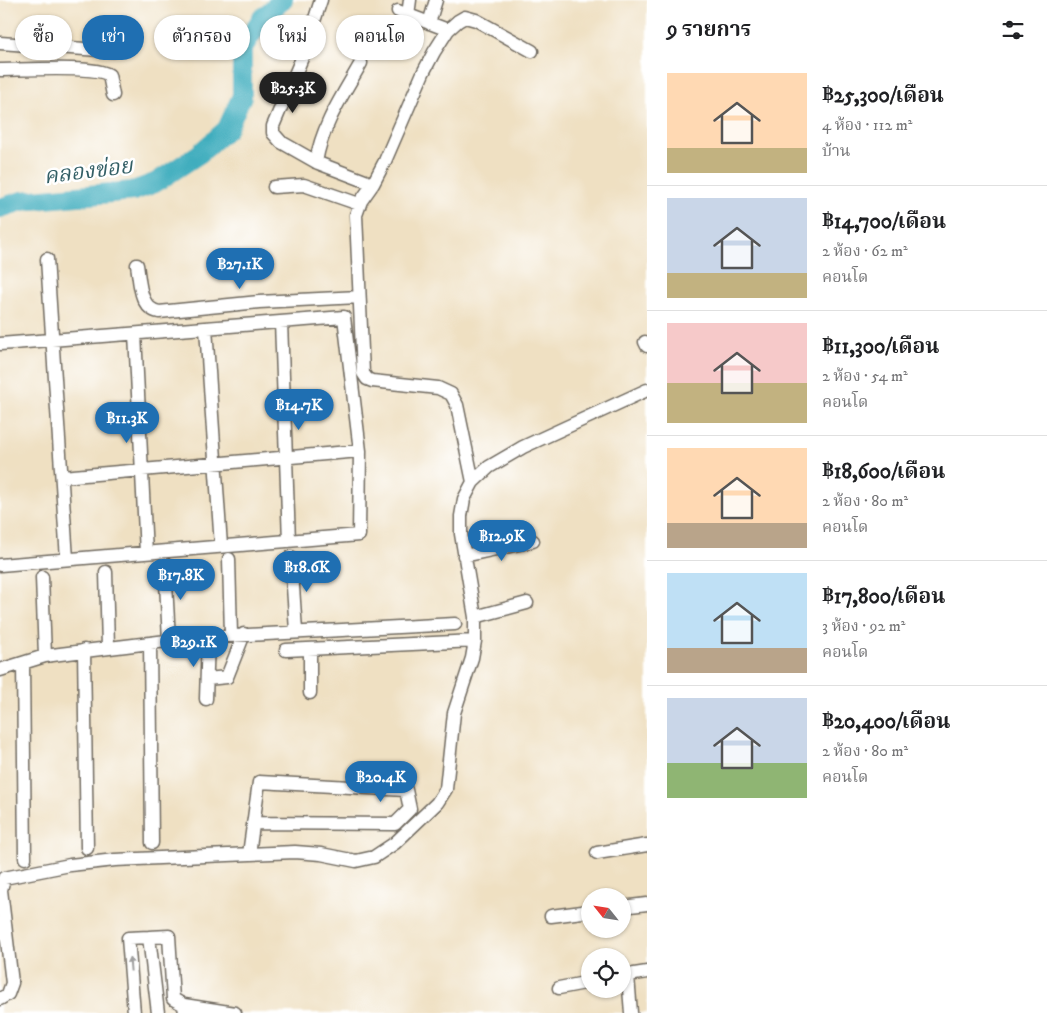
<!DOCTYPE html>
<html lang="th">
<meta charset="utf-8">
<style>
body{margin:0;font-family:"IM FELL DW Pica","Noto Serif Thai",serif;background:#f2f2f2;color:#202124;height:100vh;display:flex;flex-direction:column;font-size:19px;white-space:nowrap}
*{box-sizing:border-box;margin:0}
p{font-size:16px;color:#757577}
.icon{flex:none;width:28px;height:28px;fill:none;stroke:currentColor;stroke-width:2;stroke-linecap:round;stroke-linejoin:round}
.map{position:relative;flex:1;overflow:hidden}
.sheet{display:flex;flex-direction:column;background:#fff;width:400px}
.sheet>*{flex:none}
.top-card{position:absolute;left:15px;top:15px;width:475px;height:45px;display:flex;gap:10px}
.needle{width:32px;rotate:300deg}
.fabs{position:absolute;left:581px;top:888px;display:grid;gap:10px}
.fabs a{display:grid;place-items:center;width:50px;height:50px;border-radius:50%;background:#fff;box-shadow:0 1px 4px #0004;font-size:25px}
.price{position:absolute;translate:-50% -42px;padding:0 11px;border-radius:18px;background:#1f6fb2;color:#fff;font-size:16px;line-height:32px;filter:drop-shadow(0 1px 2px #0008)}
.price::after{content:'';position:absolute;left:50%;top:30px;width:15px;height:11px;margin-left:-8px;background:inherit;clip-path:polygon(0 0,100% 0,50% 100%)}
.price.selected{background:#222;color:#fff}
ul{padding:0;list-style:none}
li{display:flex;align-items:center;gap:15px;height:125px;padding:0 20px}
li+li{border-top:1px solid #e0e0e0}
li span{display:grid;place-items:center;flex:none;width:140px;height:100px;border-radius:0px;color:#555}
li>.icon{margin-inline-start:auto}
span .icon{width:60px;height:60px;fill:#fffc;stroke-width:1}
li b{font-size:21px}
h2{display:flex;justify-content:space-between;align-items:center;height:60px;padding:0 20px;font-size:21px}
.pill{padding:0 18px;border-radius:22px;background:#fff;box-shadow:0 1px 4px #0004;font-size:18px;line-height:45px}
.pill.selected{background:#1f6fb2;color:#fff}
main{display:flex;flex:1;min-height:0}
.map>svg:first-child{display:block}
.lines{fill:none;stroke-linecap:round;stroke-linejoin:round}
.river{stroke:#40adbe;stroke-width:20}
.minor-casing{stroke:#706a60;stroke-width:15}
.minor{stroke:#fff;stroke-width:12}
.oneway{fill:#a0a0a0}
.labels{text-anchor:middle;stroke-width:5;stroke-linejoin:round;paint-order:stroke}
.water-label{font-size:22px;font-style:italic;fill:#335f66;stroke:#fff}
</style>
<main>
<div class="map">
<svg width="647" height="1013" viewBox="0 0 647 1013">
<rect width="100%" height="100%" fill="#fff"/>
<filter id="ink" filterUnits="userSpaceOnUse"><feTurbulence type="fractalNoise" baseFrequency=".02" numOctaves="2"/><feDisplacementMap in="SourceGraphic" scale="10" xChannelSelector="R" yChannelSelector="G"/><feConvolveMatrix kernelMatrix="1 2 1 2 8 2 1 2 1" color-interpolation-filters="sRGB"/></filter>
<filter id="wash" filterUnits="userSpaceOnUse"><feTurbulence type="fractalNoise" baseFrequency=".0096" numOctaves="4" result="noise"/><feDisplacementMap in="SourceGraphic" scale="20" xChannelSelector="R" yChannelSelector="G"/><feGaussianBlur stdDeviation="1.12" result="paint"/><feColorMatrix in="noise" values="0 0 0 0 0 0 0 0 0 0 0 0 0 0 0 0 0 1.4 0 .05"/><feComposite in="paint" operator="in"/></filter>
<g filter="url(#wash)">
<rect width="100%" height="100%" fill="#efe0c2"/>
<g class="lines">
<path class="river" d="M0 208 22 201 133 191 155 183 199 154 227 129 242 96V49L262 18 283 0"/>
</g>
</g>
<g filter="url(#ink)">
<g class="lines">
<g class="minor-casing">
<path id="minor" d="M321 0 302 58 273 126V133L281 142 318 163 373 184
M398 11 448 30
M408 15 410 0
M429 23 436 0
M0 43 113 51
M0 70C20 70 96 65 109 75L113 95
M316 162C322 125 343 95 361 63
M274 187 304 185 359 204
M47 259 67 559
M137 265C140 282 139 308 159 312L259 302 359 297
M281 322 289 541
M206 328 221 546
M135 334 146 553
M645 342 647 346
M0 344 344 317 360 451 359 535 0 565
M62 477 360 451
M473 482 457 405 451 394 438 388 372 381 367 379 363 373 356 215 361 201 373 184 385 161 423 73 434 52 448 30 458 21 465 17 476 20 532 51
M464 556 533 541
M291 557 296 631
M229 559 231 635
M165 564 169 640
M106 572 108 647
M42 577 45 656
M475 617 527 603
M150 643 152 843
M84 650 87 848
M286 650 475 641
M23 663 25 858
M0 670 45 656 60 654 191 638 455 624
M207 679 227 677 244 634
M310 693V649
M206 699 208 637
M597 853 647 845
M249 854 259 782 406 790 410 809 395 824 253 823
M622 907 647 904
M551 916 590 911
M149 937 169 936 173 999 184 1005 185 1013
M622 976 647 972
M628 976 631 1013
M559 988 590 982
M0 999 8 994 12 983 1 890 4 878 70 865 115 860 295 852 321 854 356 861 374 857 395 843 437 803 446 789 454 713 472 658 475 641V617L461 534V516L464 499 473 482 489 467 523 447 647 390
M184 1005 235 1013
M134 1013 128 938 149 937 158 1013"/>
</g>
<use href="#minor" class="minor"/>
</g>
<defs><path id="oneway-solid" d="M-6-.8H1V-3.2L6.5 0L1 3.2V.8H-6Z" transform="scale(1.25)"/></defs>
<use class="oneway" href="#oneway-solid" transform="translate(130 964) rotate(-95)"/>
</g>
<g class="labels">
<g class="water-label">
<text transform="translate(88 170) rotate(-7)" y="8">คลองข่อย</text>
</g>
</g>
</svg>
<div class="fabs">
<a><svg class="needle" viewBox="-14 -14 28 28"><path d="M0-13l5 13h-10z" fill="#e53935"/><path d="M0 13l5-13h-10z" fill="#757577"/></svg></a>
<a><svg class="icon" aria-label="locate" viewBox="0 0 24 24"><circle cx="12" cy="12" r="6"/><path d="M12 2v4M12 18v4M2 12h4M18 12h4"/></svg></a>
</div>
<b class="price selected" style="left:293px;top:114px">฿25.3K</b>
<b class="price" style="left:240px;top:290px">฿27.1K</b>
<b class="price" style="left:299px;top:431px">฿14.7K</b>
<b class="price" style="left:127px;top:444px">฿11.3K</b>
<b class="price" style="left:502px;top:562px">฿12.9K</b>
<b class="price" style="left:307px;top:593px">฿18.6K</b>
<b class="price" style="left:181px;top:601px">฿17.8K</b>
<b class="price" style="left:194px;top:668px">฿29.1K</b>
<b class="price" style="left:381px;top:803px">฿20.4K</b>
<div class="top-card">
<a class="pill">ซื้อ</a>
<a class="pill selected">เช่า</a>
<a class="pill">ตัวกรอง</a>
<a class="pill">ใหม่</a>
<a class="pill">คอนโด</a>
</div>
</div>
<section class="sheet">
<h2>9 รายการ<svg class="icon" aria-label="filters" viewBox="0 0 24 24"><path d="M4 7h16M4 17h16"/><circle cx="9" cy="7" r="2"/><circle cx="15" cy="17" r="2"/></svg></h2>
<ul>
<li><span style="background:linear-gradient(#ffd9b3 75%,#c2b280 0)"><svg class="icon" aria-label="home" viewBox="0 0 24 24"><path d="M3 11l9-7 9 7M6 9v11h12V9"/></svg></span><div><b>฿25,300/เดือน</b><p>4 ห้อง · 112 m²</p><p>บ้าน</p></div></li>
<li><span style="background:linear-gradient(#c9d6e8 75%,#c2b280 0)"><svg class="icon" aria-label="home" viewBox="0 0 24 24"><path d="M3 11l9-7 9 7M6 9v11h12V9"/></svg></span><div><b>฿14,700/เดือน</b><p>2 ห้อง · 62 m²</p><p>คอนโด</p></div></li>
<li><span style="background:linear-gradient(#f6c9c9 60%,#c2b280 0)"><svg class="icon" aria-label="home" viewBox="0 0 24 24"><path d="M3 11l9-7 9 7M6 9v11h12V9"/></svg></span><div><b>฿11,300/เดือน</b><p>2 ห้อง · 54 m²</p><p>คอนโด</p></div></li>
<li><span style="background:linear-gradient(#ffd9b3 75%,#b9a48a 0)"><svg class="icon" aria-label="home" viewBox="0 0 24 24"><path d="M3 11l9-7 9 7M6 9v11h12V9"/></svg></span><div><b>฿18,600/เดือน</b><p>2 ห้อง · 80 m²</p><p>คอนโด</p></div></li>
<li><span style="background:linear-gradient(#bfe0f5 75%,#b9a48a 0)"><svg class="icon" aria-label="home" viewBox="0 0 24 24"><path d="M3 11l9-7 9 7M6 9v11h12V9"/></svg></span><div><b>฿17,800/เดือน</b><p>3 ห้อง · 92 m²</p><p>คอนโด</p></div></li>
<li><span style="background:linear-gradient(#c9d6e8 65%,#8fb573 0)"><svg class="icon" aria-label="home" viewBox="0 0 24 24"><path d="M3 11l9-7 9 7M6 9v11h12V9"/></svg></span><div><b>฿20,400/เดือน</b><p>2 ห้อง · 80 m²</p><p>คอนโด</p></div></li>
</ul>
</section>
</main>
